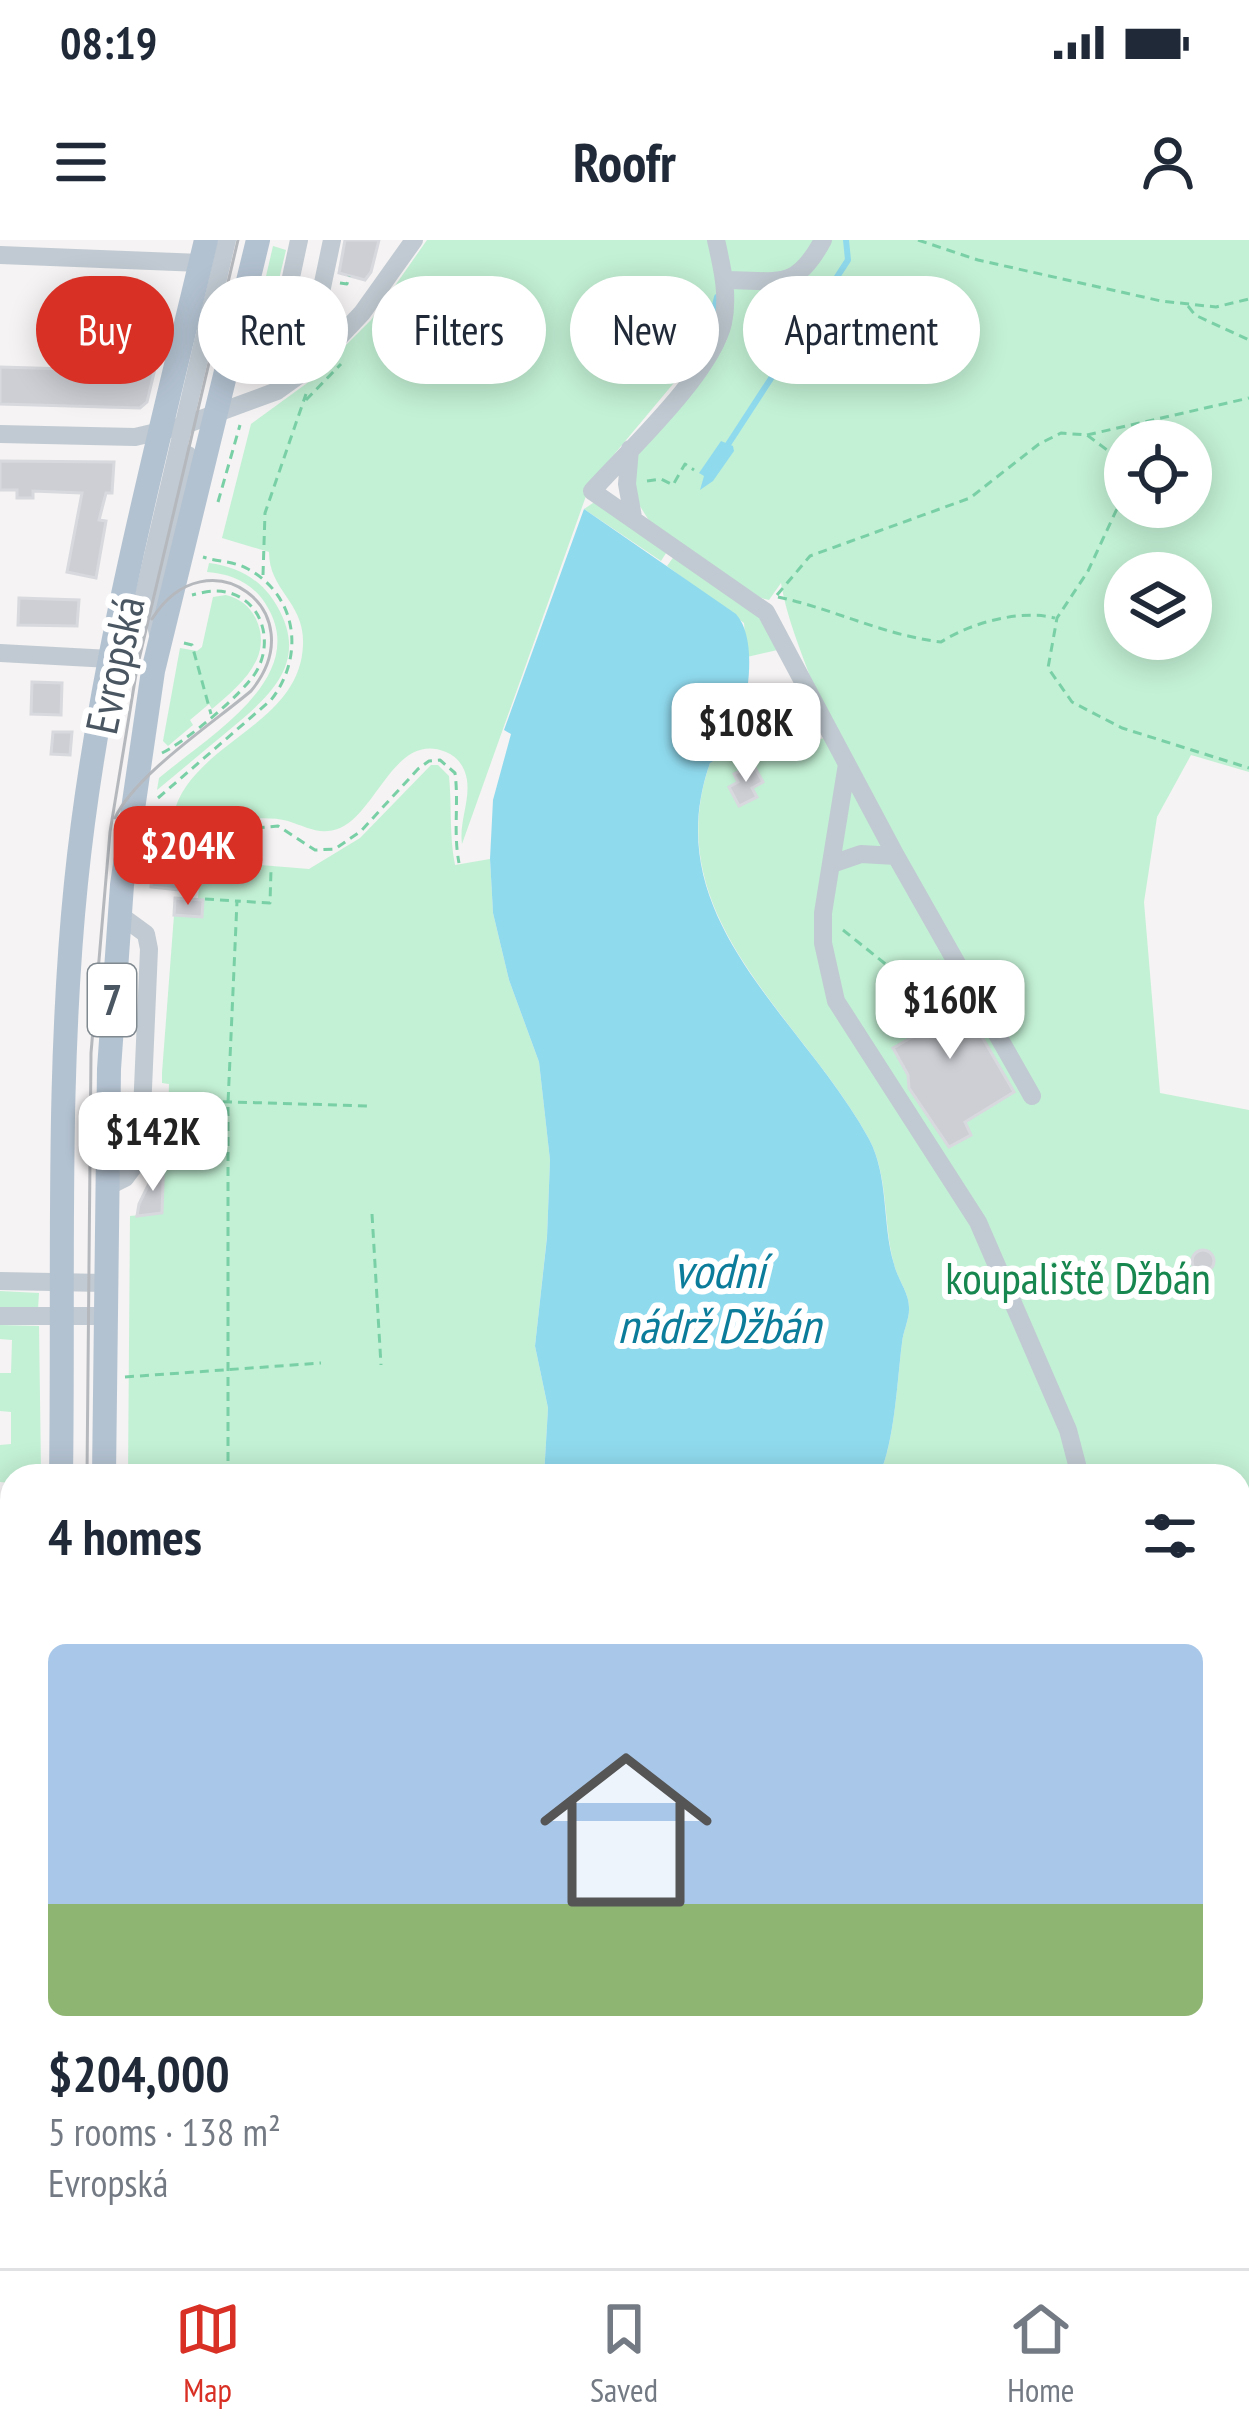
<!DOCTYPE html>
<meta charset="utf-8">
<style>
body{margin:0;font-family:"PT Sans Narrow",sans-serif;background:#f6f6f7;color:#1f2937;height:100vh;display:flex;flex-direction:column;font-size:45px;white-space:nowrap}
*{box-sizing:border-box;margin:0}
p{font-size:39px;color:#747a83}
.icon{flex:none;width:66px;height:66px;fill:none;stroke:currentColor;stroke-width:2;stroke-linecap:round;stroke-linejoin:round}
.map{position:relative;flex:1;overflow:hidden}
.drawer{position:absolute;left:0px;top:1224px;width:1251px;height:804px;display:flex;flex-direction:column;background:#fff;border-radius:36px 36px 0 0;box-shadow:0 6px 30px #0003}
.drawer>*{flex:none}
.hud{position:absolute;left:36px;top:36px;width:1179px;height:108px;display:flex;gap:24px}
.controls{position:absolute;left:1104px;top:180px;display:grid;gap:24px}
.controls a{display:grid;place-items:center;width:108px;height:108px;border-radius:50%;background:#fff;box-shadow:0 6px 30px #0003;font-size:60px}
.price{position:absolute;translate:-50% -102px;padding:0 27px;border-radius:24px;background:#fff;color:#222;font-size:39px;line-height:78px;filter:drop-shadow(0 3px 6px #0008)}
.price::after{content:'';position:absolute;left:50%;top:72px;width:36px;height:27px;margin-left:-18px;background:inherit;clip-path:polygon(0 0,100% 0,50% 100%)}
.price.current{background:#d93025;color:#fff}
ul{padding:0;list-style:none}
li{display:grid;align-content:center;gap:24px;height:636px;padding:0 48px}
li+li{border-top:3px solid #e0e1e3}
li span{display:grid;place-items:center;height:372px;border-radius:18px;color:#555}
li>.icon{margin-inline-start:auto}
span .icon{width:216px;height:216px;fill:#fffc;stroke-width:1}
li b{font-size:51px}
h2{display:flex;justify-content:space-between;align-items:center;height:144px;padding:0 48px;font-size:51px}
.tag{padding:0 42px;border-radius:54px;background:#fff;box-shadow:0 6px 30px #0003;font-size:42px;line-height:108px}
.tag.current{background:#d93025;color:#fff}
.status{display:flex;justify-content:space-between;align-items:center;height:84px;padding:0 60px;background:#fff;direction:ltr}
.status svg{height:33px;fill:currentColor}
header{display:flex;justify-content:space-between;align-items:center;height:156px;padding:0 48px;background:#fff;font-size:54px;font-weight:700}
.dock{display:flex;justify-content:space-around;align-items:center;height:168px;border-top:3px solid #e0e1e3;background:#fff;font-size:33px;color:#747a83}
.dock a{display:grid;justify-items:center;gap:6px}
.dock .current{color:#d93025}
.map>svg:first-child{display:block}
.green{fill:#c3f1d5;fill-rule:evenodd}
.water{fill:#90daee}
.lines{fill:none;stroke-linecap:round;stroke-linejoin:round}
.stream{stroke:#90daee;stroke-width:6}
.building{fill:#cdcfd5;stroke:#d7d9de;stroke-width:3}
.path{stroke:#7ad0a6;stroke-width:3;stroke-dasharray:9 6;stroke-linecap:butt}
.minor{stroke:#c1cad2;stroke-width:18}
.major{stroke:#b3c2d1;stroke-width:24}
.tram{stroke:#b5b8bd;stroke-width:3}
.labels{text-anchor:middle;stroke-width:12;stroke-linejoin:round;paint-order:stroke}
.shield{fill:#fff;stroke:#808990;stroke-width:3}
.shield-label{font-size:42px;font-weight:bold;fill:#4a5661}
.street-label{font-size:45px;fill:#4a5661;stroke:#fff}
.park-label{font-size:45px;fill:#17864f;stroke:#fff}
.water-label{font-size:48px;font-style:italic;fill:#0c7c9b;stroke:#fff}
</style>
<div class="status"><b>08:19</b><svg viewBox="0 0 49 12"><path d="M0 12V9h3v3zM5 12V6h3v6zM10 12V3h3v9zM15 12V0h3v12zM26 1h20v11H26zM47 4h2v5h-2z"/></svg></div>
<header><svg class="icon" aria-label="menu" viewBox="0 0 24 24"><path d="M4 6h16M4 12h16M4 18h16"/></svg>Roofr<svg class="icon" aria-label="person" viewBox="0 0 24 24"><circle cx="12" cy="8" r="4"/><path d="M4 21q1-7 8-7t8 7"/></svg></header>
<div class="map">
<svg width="1249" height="2028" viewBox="0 0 1249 2028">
<rect width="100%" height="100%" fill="#f5f3f3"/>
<path class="green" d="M427 0H1249V532L1191 515 1157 577 1144 662 1160 853 1249 870V2028H1113V2016H1239V1236H879C895 1201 897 1141 902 1103 903 1091 910 1078 909 1067 909 1053 897 1038 894 1024 883 985 889 936 869 899 803 777 656 679 710 523L731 511 730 477C763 491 791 509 828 497 818 444 790 397 781 343L769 360 761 358 653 287 633 255V221L727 100 729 77 591 242 462 604C459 582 470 562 467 540 465 527 458 517 446 512 395 491 378 571 340 588 320 596 307 587 288 581 262 574 213 583 185 584L173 576C190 502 300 487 303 405 305 362 269 351 269 312L222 298 251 184 310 141 371 80ZM1125 201H1191V267H1125ZM1125 333H1191V399H1125Z
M273 6 286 10 263 106 268 109 266 119 275 122 282 115 287 122C281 137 265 142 250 139L245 127Z
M596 261 668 310 661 321 584 269Z
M675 315 758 372 782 409 747 417 744 383 667 326Z
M209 323C239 327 262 340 277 366 312 426 264 461 222 496 200 514 179 532 157 550L159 538C206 498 309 439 268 368 255 344 233 334 207 332Z
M226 355C240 359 249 365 256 379 274 418 239 446 212 469L209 464 190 480 193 485 168 506 163 501 180 408 197 411 202 407 213 357Z
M431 525H438L449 536C452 566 449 595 455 625L490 619 493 673 509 740 539 822 550 920 547 996 535 1106 548 1168 544 1236H128L130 976 162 973 161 877 168 876 169 844 162 843V833L174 675 202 676 203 660 198 659 201 620 309 629 360 598Z
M0 1051 39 1053 38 1070 0 1069Z
M0 1085 39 1086 41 1230 38 1236H12V1581H0V1566H9V1533L0 1532V1495L10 1494V1462L0 1461V1422L10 1421V1389L0 1388V1349H10V1317L0 1316V1276H10L11 1243 0 1242V1205L11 1204V1172L0 1171V1133H11L12 1100 0 1099Z
M0 1633 12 1636V2016H40L41 2028H0Z
M164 2016H667L672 2028H163Z"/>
<path class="water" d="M721 201 733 206 734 211 713 241 700 250 704 236 699 233Z
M584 269 736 374C755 395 750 444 743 470L730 477 731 511 710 523C655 680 803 777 869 899 889 936 882 985 894 1024 897 1038 909 1053 909 1067 910 1078 903 1091 902 1103 897 1141 895 1201 879 1236H544L548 1168 535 1106 547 997 550 920 539 822 509 740 493 673 490 619 493 560 511 494 504 490Z
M667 2016H1113V2028H672Z"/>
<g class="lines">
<path class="stream" d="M710 86 717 57
M727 206 848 20 846 0"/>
</g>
<path class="building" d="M345 0H379L371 32 365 40 339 33Z
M124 108 158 116 147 162 140 168 0 164V127L101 130V126H112L111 112H123Z
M0 221 114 222 112 253H106L99 280 106 281 96 338 67 332 82 253 33 251V258H17V250H0Z
M19 358 79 360 77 386 18 385Z
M32 442 62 443 61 475 31 474Z
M53 492H72L70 515 51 514Z
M753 524 763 542 752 548 757 557 739 566 729 547 738 542 734 534Z
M152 626 181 628 180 650 151 647Z
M175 658 203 660 202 677 174 675Z
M938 721 1014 852 965 882 971 895 949 907 909 848 908 835 893 808 940 781 919 759 923 754 913 737Z
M164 913 162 973 137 976 139 964Z
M1192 1021a11 11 0 1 1 22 0a11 11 0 1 1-22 0Z"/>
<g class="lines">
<path class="path" d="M918 0 978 20 1161 61 1216 67 1249 59
M340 43 347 44 349 36
M1188 66 1195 75 1249 100
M770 113 798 53
M306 160 341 124
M1087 195 1249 158
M647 241 661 239 673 245 685 224 694 230
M218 262 240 185
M263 335 265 273 306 154
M777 355 810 316 970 258 1039 204 1061 193 1087 195 1111 213 1122 230V258L1088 331 1057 378 1048 428 1072 462 1122 488 1249 528
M778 357C834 369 883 395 941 402 970 383 1021 369 1055 378
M184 403 192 405 211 474
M162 513C185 502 242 455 256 432 273 404 264 363 230 353 217 349 204 352 192 355
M158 558 271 460C304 418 299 357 248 329 234 321 218 322 203 317
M151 597 278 586 315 610 335 609 361 591 418 529 429 521 440 520 455 533C459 563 453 592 459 623
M205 659 236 661
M843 690 918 750
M163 860 370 866
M372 974 381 1125
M125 1137 321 1123
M228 1236V863L236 684 237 661 270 663 271 630
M1239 1291 1249 1292
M638 2016 639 2028
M145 2028 147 2016
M315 2028 318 2016"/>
<path class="minor" d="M299 0 290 42 314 79
M716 0C722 27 729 55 723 83 711 134 628 211 592 251L766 372 896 616 1032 856
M0 15 201 23
M725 40C779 40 795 52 823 0
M304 133 332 0
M0 194 135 197 182 186 277 151 312 126 362 73 414 0
M630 209 627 244 633 277
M159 399 152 365 188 215
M0 413 110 419
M105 474 125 435 227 0
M803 502 804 447
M847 524 823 673V703L836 761 978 982 1068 1190 1080 1236
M832 624 861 614 896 616
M105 948 125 938 140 918 149 709 146 694 120 675
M0 1041 105 1043
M0 1076H105
M0 1607H12
M1239 1759 1249 1776
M121 2028 125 2016"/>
<path class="major" d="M61 1236C64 1039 56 839 76 643 98 426 156 212 206 0
M104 1236 109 829 122 645 153 431 258 0
M67 2016 68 2028
M109 2016 110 2028"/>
<path class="tram" d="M115 578C134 536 213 483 251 451 317 371 207 291 152 379
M87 1236 91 813 110 592 137 428 238 0
M91 2016 92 2028"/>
</g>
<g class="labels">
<rect class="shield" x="88" y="724" width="48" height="72" rx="9"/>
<g class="shield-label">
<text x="112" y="775">7</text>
</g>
<g class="street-label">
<text transform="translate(115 425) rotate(-78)" y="16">Evropská</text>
</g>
<g class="park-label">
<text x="1078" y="1054">koupaliště Džbán</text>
</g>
<g class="water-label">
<text x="719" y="1048">vodní<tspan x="719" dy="55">nádrž Džbán</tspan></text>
</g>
</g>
</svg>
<div class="controls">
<a><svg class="icon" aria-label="locate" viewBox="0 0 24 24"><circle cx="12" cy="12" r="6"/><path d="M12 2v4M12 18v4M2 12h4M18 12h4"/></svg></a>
<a><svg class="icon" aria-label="layers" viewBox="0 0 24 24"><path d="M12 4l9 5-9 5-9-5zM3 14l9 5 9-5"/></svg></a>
</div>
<b class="price" style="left:746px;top:545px">$108K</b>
<b class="price current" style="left:188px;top:668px">$204K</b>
<b class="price" style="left:950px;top:822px">$160K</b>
<b class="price" style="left:153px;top:954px">$142K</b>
<div class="hud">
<a class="tag current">Buy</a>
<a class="tag">Rent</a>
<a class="tag">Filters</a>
<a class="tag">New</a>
<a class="tag">Apartment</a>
</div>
<section class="drawer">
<h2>4 homes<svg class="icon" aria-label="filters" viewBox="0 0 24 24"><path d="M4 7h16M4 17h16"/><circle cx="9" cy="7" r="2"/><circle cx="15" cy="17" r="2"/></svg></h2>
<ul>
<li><span style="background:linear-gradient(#a9c7e8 70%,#8fb573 0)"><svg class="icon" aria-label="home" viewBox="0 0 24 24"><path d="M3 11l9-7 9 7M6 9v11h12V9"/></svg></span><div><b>$204,000</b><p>5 rooms · 138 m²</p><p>Evropská</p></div></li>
</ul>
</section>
</div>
<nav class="dock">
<a class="current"><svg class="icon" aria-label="map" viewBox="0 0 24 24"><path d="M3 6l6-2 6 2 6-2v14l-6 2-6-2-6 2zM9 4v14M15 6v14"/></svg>Map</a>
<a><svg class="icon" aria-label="saved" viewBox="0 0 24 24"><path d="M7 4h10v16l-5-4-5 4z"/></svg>Saved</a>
<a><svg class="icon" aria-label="home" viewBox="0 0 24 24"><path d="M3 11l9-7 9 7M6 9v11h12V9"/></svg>Home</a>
</nav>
